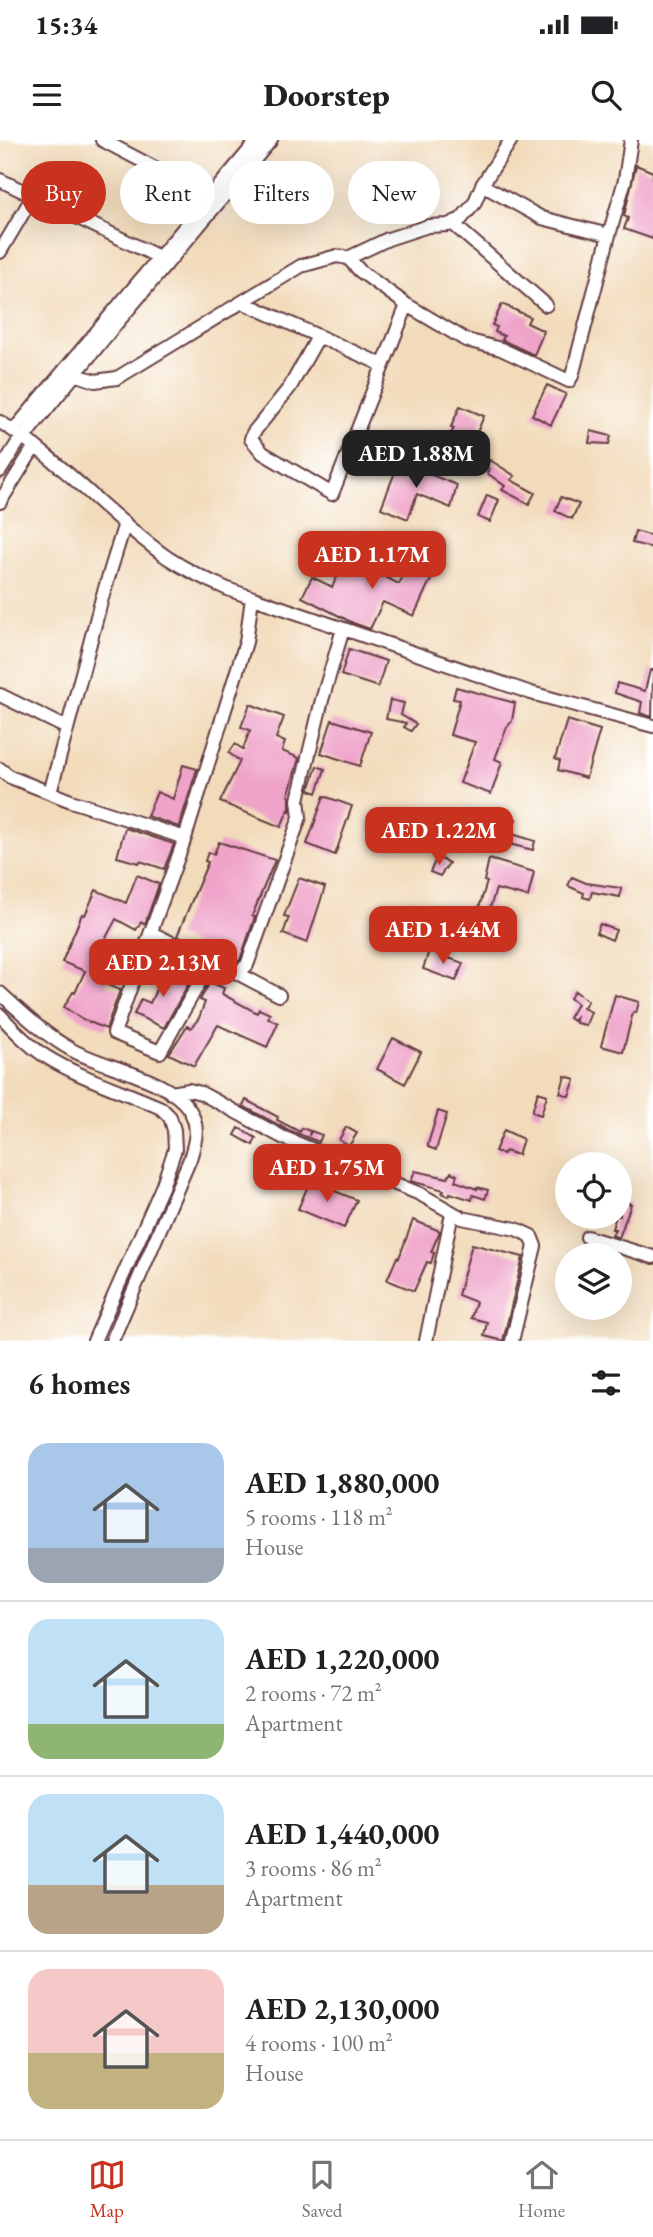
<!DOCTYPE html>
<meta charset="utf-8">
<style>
body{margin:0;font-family:"EB Garamond",serif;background:#f2f2f2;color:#202124;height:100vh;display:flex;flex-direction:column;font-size:26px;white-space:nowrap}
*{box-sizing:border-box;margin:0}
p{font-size:23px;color:#757577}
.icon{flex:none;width:38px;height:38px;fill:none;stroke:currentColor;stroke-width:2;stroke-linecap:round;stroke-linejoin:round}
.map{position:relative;height:1201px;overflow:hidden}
.panel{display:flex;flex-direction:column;background:#fff;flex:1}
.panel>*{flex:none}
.hud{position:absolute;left:21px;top:21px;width:612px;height:63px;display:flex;gap:14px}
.tools{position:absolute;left:555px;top:1012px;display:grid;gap:14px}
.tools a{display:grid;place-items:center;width:77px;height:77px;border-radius:50%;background:#fff;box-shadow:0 7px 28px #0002;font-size:35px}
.price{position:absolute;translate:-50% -60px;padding:0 16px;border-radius:14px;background:#c8321e;color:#fff;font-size:23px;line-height:46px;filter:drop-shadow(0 2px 4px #0008)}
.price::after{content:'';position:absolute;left:50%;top:42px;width:21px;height:16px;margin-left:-10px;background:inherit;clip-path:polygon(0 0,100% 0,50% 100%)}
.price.on{background:#222;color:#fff}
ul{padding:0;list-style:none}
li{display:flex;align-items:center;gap:21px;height:175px;padding:0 28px}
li+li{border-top:2px solid #e0e0e0}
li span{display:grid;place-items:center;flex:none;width:196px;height:140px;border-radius:21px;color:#555}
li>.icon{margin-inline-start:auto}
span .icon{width:84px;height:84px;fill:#fffc;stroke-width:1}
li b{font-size:30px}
h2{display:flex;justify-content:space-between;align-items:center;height:84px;padding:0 28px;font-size:30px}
.pill{padding:0 24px;border-radius:32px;background:#fff;box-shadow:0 7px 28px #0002;font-size:24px;line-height:63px}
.pill.on{background:#c8321e;color:#fff}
.status{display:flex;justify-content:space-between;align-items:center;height:49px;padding:0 35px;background:#fff;direction:ltr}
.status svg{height:19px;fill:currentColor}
header{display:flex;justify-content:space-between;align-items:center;height:91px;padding:0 28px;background:#fff;font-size:32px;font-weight:800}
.menu{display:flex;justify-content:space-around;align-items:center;height:98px;border-top:2px solid #e0e0e0;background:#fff;font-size:19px;color:#757577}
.menu a{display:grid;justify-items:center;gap:4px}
.menu .on{color:#c8321e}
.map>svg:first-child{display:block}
.building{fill:#efa3c9}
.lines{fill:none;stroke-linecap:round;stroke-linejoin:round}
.minor-casing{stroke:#633b41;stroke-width:16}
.minor{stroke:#fff;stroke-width:12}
</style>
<div class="status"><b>15:34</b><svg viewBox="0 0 49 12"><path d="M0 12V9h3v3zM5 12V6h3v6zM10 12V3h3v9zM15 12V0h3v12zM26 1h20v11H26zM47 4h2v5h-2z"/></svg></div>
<header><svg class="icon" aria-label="menu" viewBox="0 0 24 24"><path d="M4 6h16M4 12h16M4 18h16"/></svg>Doorstep<svg class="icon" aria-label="search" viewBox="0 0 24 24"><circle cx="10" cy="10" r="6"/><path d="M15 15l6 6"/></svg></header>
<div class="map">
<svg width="653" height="1201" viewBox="0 0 653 1201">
<rect width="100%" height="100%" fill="#fff"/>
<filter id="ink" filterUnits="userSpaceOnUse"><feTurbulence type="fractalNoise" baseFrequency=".0143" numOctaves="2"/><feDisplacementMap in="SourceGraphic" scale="14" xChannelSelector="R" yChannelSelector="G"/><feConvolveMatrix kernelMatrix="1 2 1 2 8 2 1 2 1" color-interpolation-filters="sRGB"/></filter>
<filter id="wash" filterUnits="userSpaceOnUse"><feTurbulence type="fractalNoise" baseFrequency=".00686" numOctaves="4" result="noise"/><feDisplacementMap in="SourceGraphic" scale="28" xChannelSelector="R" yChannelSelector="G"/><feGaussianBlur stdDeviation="1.57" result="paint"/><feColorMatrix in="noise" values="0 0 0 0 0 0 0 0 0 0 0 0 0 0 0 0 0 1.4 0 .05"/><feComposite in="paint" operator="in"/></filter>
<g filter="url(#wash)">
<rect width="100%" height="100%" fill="#f2dbbb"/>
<g id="blocks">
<path class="building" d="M636 25 653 32V99L624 89 628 78 624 76Z
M502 164 530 177 527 183 544 191 534 215 502 200 504 196 495 192 497 187 492 185Z
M547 245 566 254 551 285 532 275Z
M460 266 484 276 472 304 476 306 465 326 441 313 454 288 451 287Z
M591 291 611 296 609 304 589 303Z
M490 320 515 336 511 340 535 353 529 364 502 350 505 346 487 333 489 329 486 327Z
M399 322 457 345 451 368 417 354 408 379 381 368Z
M487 355 499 360 490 382 478 377Z
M561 357 579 364 572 379 555 371Z
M635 391 653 396V408L632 403Z
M362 393 379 402 381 399 396 407 391 417 386 414 383 419 365 410 367 406 358 401Z
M416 412 440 424 427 447 414 476 383 462 370 489 353 483 302 457 312 437 332 447 347 418 399 444Z
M349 509 386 521 378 547 341 535Z
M650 530H653L652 577 640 573 642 562 615 553 617 543 645 551Z
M456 547 515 563 512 581 507 587 495 619 502 622 491 654 460 643 475 602 450 595 460 560 453 559Z
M390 560 404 563 401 575 416 584 411 591 404 587 406 583 386 579Z
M250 564 284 577 276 598 285 602 282 611 299 618 288 656 290 657V671L288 670 281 687 220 662 240 621 229 613 235 604 243 609 250 590 241 587Z
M332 580 371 592 360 626 321 613Z
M567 580 600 590 586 638 558 630 560 621 555 619Z
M183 625 197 629 179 687 147 676 157 652 173 659Z
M317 626 325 629 317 653 309 650Z
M324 656 352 666 335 715 307 704Z
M505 675 516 679 510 696 499 692Z
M373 676 388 682 385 688 394 692 392 699 368 690Z
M125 688 174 704 164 729 140 721 139 723 117 717Z
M512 694 535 701 533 710 509 704Z
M219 702 275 720 252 776 255 777 240 820 236 823 177 796 208 722 205 721 208 712 214 714Z
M437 717 449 723 440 736 430 732Z
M489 719 534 732 528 757 496 749 488 774 478 771 487 742 484 741Z
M137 735 159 744 145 784 141 782 136 790 116 779 100 809 116 819 108 831 112 834 105 844 120 850 106 889 80 878 64 867 73 852 75 853 85 831 62 822 82 774 85 775 96 750 126 763Z
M572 737 586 743 621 748 620 757 592 752 590 759 583 757 584 753 568 746Z
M299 738 325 747 307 803 283 794 289 777 284 776Z
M600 784 616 790 612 800 596 793Z
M429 811 463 823 456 841 423 829Z
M163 828 190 841 164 888 134 874 141 859 150 863 159 843 156 842Z
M210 842 224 848 222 854 257 873 259 869 270 874 268 878 278 883 267 907 218 885 194 926 169 914 187 886 191 888 199 878 205 862 200 860Z
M575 851 588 861 583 868 591 872 586 885 576 883V877L573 881 569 878 577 864 570 858Z
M615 855 639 862 636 873 633 872 623 912 601 906Z
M393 898 421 912 405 944 377 929Z
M565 936 575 939 569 956 560 953Z
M538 952 547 955 541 975 532 972Z
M246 960 278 977 277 980 300 992 302 988 310 991 309 996 311 991 322 995 319 1002 286 989 243 966Z
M438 971 447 974 436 1010 428 1007V1004Z
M346 987 357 993 349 1006 339 1000Z
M239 988 256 998 253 1005 235 995Z
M504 990 523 999 518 1015 505 1011 503 1014 495 1011Z
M415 1031 448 1038 451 1032 457 1035 455 1041 477 1049V1047L488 1050 485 1059 473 1055 472 1060 450 1053 449 1056 442 1053 444 1050 411 1041Z
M310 1041 357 1060 344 1088 298 1069Z
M620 1060 631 1064 619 1098 612 1095 615 1089H612L616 1076H620Z
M413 1080 440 1091 431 1112 434 1113 431 1123 427 1122 414 1151 387 1140 397 1117 399 1118Z
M472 1104 523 1117 503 1201 484 1196 487 1182 471 1178 476 1162 458 1155Z"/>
</g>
</g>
<g filter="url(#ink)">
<use href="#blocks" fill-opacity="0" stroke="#633b41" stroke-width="2"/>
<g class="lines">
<g class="minor-casing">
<path id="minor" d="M102 0 216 60
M0 40 165 120
M452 83 546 165
M609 95 625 40 631 0
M0 112 33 56
M348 118 360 131 407 165 466 200 501 209 569 241 572 236 609 95 542 78 482 45
M242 162 383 225
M318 197 290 247 253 293 251 299 263 313 332 354 407 165
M75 234 95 241 117 238 301 126 337 116 348 118 388 99 428 86 448 85 461 79 474 64 482 45 511 0
M0 282C62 320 109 377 168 418 188 431 209 441 230 450L531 553 653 586
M14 290 258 0
M24 297 111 190 271 0
M0 331 22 296
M0 362 35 306
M0 555 67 588
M0 629 10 637 71 661 185 698 114 893 160 912 211 822 237 833 247 825 300 677 298 660 300 651 322 560 343 489
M50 653 102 458 125 383
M185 698 246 502 252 458
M151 793 211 822
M237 833 279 855
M0 853C23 874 45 895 72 910 104 928 180 940 193 977 199 991 194 1005 190 1019L112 1201
M0 875C14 890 28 905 45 916 80 938 123 951 161 968L170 977 174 990 175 1009 162 1047 94 1201
M171 953 189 950 201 953 282 997 420 1054 462 1078 516 1089 531 1096 535 1106 512 1201
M587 1097 653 1117
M426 1201 452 1073"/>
</g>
<use href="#minor" class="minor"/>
</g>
</g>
</svg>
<div class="tools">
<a><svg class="icon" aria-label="locate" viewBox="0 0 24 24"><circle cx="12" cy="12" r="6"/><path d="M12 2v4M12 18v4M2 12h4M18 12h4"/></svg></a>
<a><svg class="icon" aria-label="layers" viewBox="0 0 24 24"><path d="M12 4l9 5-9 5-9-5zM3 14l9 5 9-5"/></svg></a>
</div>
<b class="price on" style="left:416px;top:350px">AED 1.88M</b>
<b class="price" style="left:372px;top:451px">AED 1.17M</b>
<b class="price" style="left:439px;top:727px">AED 1.22M</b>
<b class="price" style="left:443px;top:826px">AED 1.44M</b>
<b class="price" style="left:163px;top:859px">AED 2.13M</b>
<b class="price" style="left:327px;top:1064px">AED 1.75M</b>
<div class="hud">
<a class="pill on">Buy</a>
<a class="pill">Rent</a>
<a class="pill">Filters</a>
<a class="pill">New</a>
</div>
</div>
<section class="panel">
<h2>6 homes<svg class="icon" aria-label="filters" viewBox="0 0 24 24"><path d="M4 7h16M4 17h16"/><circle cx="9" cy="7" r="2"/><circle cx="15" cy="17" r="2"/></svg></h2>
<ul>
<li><span style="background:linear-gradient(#a9c7e8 75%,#9aa5b1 0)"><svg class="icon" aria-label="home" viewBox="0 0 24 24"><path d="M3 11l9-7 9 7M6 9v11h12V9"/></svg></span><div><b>AED 1,880,000</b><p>5 rooms · 118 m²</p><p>House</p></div></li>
<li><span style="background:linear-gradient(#bfe0f5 75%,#8fb573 0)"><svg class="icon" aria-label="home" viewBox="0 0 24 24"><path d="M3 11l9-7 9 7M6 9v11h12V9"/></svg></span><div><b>AED 1,220,000</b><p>2 rooms · 72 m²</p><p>Apartment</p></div></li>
<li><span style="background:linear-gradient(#bfe0f5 65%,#b9a48a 0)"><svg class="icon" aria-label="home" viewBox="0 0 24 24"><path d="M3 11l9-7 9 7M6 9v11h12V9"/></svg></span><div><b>AED 1,440,000</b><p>3 rooms · 86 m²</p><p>Apartment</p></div></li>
<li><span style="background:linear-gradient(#f6c9c9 60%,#c2b280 0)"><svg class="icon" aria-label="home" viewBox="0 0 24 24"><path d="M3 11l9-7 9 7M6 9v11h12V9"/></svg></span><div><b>AED 2,130,000</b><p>4 rooms · 100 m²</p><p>House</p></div></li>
</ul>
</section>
<nav class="menu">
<a class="on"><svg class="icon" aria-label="map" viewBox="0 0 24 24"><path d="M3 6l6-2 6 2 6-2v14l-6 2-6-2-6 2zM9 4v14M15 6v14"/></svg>Map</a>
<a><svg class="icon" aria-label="saved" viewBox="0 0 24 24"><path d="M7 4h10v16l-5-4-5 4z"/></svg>Saved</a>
<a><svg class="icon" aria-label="home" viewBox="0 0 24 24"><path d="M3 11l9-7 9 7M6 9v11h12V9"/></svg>Home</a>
</nav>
